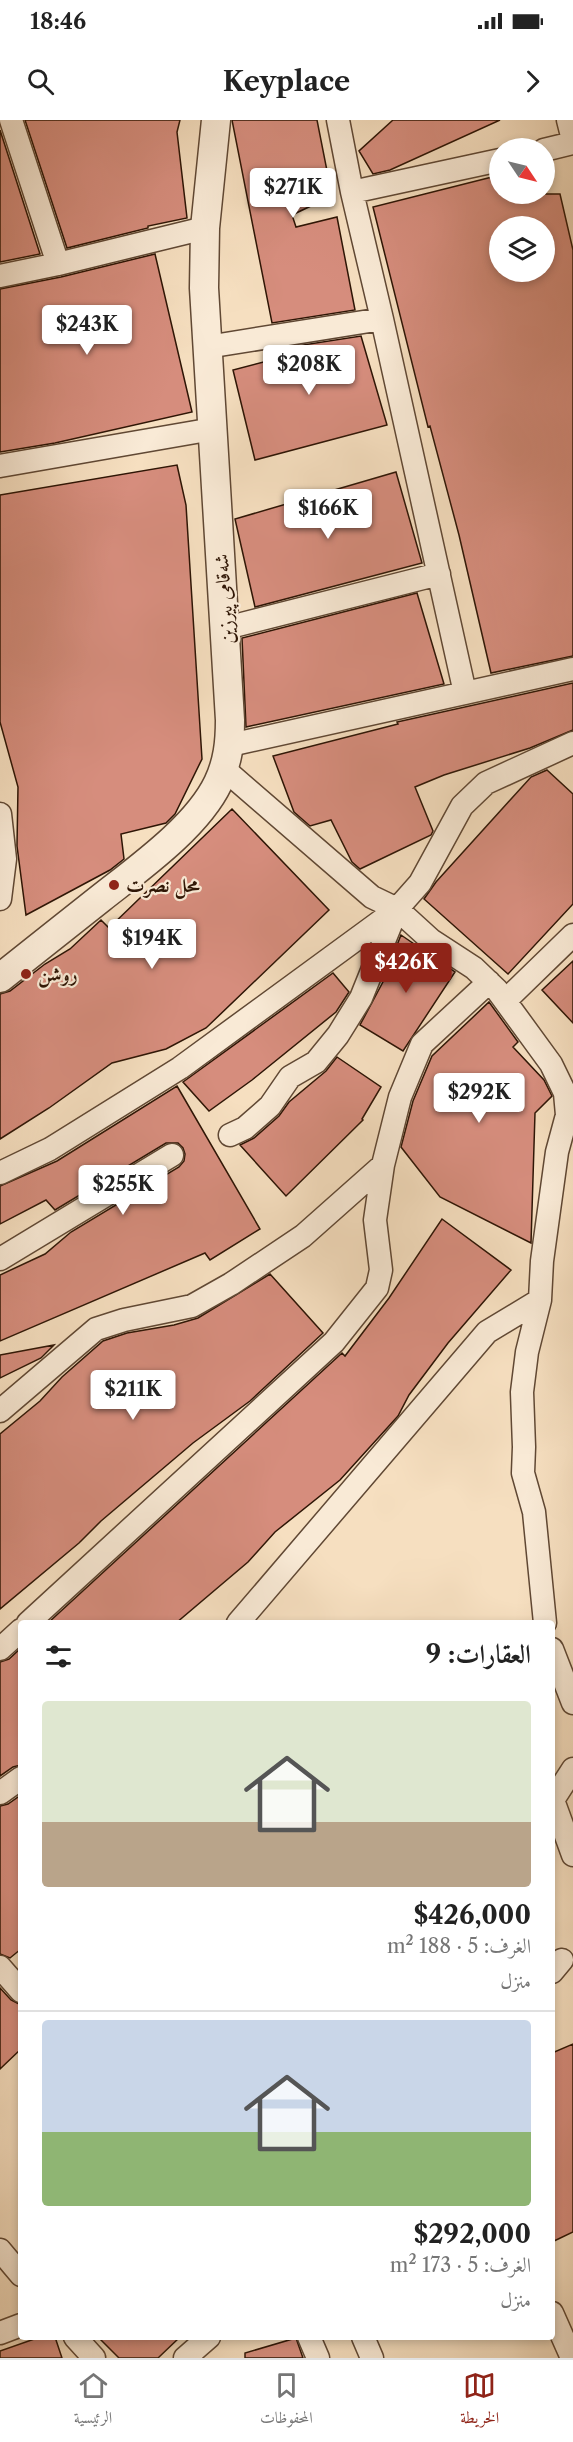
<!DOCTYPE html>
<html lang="ar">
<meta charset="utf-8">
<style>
body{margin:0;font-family:"Libre Caslon Text",Amiri,serif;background:#f6f6f6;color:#222;direction:rtl;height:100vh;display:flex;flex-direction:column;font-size:22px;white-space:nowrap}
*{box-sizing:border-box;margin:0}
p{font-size:20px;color:#767676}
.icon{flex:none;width:33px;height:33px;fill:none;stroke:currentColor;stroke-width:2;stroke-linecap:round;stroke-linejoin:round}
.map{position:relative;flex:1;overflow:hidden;direction:ltr}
.drawer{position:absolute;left:18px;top:1500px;width:537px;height:720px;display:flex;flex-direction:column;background:#fff;border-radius:6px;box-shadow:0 3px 9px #0003;direction:rtl}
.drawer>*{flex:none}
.needle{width:39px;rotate:125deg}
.tools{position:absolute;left:489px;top:18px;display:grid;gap:12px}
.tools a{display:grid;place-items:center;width:66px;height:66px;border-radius:50%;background:#fff;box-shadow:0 3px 9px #0003;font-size:30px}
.price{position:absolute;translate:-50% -51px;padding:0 14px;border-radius:6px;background:#fff;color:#222;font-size:20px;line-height:39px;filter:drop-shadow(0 2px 3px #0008)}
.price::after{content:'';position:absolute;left:50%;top:36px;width:18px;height:14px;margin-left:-9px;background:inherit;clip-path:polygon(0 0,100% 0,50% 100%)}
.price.active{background:#8f2418;color:#fff}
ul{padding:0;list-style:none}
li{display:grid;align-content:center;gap:12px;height:318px;padding:0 24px}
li+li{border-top:2px solid #e0e0e0}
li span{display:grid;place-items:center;height:186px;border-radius:6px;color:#555}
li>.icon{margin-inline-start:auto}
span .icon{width:108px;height:108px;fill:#fffc;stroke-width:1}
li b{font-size:26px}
h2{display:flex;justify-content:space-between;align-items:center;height:72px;padding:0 24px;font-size:26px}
.status{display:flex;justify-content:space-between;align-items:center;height:42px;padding:0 30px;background:#fff;direction:ltr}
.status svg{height:16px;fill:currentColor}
header{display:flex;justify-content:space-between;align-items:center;height:78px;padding:0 24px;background:#fff;font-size:27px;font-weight:700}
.tab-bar{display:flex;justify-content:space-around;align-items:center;height:84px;border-top:2px solid #e0e0e0;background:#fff;font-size:16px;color:#767676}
.tab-bar a{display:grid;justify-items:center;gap:3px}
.tab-bar .active{color:#8f2418}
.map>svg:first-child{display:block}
.building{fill:#d68d7d;stroke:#2e1505;stroke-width:1.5;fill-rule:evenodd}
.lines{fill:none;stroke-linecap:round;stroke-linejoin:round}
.minor-casing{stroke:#604834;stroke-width:25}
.tertiary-casing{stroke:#604834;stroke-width:31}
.minor{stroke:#f9ead6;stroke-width:22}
.tertiary{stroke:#f9ead6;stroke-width:28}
.poi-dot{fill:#8f2418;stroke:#f9ead6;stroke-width:2}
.labels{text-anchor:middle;stroke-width:4.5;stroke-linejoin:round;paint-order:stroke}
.street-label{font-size:20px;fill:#2e1505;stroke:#f9ead6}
.poi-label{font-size:20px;font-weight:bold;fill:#2e1505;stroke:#f9ead6;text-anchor:start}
</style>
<div class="status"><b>18:46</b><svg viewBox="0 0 49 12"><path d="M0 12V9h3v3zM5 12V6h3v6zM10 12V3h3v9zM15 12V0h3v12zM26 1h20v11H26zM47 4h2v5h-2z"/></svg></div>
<header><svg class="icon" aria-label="forward" viewBox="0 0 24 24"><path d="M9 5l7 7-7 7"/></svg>Keyplace<svg class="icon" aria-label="search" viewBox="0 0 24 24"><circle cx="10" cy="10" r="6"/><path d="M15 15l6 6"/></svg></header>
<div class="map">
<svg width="573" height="2238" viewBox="0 0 573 2238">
<rect width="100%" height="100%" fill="#f6dfc0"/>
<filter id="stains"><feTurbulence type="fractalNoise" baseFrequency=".00333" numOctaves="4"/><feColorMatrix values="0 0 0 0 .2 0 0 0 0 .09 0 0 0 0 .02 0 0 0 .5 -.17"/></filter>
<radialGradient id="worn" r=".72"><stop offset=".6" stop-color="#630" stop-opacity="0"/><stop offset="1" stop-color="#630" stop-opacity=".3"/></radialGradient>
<path class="building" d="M25 0H180L177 12 187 98 148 106V108L67 128Z
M232 0H317L332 76 292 95 296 107 337 97 355 190 272 203Z
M393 0H500L390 50 373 54 359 31Z
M0 10 40 134 0 142Z
M500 55V74H560L573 130V536L491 553 459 415 430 306 428 307 373 87ZM500 106H544V152H500Z
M155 134 192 292 55 323 0 332V169L61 157Z
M361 216 387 305 255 340 233 250 279 238 277 229Z
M177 345 186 385 202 639 175 694 166 703 121 714 124 739 110 750 26 795 17 726 18 667 0 602V375Z
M396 352 422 443 255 487 235 399Z
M417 473 444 564 246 607 242 518Z
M573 563V610L530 628 444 655 415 667 433 711 431 715 360 749 352 742 331 700 310 706 294 692 273 636 398 604 397 602Z
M547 650 573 674V784L508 854 424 779 436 762 531 657Z
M232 689 329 790 206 908 166 929 112 943 49 988 0 1019V874L10 871 45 844 70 829 101 800 109 808Z
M401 815 455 852 403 931 360 905 392 845 390 843Z
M573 841V903L542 870Z
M333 853 349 872 336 892 252 960 209 991 183 962Z
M489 882 518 922 513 927 544 960 552 976 535 993 531 1123 440 1077 401 1027 413 981 432 936Z
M337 937 381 967 362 999 363 1000 286 1076 240 1025 254 1018 279 996 289 982 326 951Z
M177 966 260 1109 210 1140 205 1133 0 1221V1155L45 1134 71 1112 179 1047 184 1041 185 1034 183 1028 178 1023H166L55 1090 46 1080 0 1104V1066L57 1041Z
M442 1099 511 1150 448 1223 409 1275 398 1296 340 1360 275 1412 248 1442 176 1503H48L342 1233 345 1236 389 1178Z
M270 1154 323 1213 250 1281 193 1323 101 1401 79 1423 0 1489V1314L40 1281 62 1257 103 1221 127 1213 174 1205 198 1198Z
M54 1225 41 1238 0 1258V1235Z
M21 1528V1645L13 1647 0 1656V1542L9 1539Z
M21 1675V1829L10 1838 0 1834V1686L8 1684Z
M0 1868 11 1880 21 1885V1929L0 1949Z
M573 1924V2112L552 2122V1933Z
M40 2217H55L62 2238H0V2231Z
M98 2217H180L158 2238H119Z
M296 2218 303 2238H245V2233Z"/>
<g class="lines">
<g class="minor-casing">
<path id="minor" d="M11 0 58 144
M338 0 352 72 382 199 465 573
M568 0 573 20
M544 30 573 23
M352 72 500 40
M0 156 58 144 205 108
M207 227 382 199
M0 346 213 309
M226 508 439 454
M230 625 573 549
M224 649 372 777 397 789 431 820 474 848 497 870 551 944 565 973 567 995 557 1032 542 1141 540 1180 527 1232 522 1272 524 1327 523 1353 534 1392 545 1503
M0 694 5 739 0 779
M506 880 573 815
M230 1015 245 1008 270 986 290 957 316 942 338 915 361 878 397 789 420 763 462 686 486 663 573 623
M0 1053 50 1029 180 948 396 790
M0 1139 172 1035
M0 1291 96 1209 124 1200 192 1186 231 1164 303 1116 383 1045
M28 1503 334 1222 377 1168 381 1150 375 1100 383 1045 400 977 422 924 489 862
M238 1503 487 1212 540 1180
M0 1529 21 1510
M552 1529 573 1583
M573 1649 553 1680 573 1735
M0 1673 21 1658
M0 1847 21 1871
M552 1852 562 1840
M0 2130 21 2155
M552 2193 572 2238
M0 2213 21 2205
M75 2217 94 2238
M309 2217 318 2238
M363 2217 372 2238
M185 2238 209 2217"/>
</g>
<g class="tertiary-casing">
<path id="tertiary" d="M0 858C34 831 67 805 101 778 139 748 197 707 218 663 228 642 230 622 230 600L204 168 205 108 216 0"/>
</g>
<use href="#minor" class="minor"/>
<use href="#tertiary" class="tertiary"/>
</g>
<g class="poi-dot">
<circle cx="114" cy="765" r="6"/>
<circle cx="26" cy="854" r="6"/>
</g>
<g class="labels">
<g class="street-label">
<text transform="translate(224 479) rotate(-94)" y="7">شەقامی پیرزین</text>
</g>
<g class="poi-label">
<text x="126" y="772">محل نصرت</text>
<text x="38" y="861">روشن</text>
</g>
</g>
<rect width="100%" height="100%" filter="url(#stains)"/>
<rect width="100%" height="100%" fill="url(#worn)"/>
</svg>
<div class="tools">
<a><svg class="needle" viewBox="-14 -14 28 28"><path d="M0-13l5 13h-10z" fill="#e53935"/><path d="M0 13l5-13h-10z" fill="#767676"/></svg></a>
<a><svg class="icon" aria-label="layers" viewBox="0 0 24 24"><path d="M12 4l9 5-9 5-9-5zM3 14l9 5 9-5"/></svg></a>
</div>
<b class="price" style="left:293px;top:99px">$271K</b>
<b class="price" style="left:87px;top:236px">$243K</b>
<b class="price" style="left:309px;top:276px">$208K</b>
<b class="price" style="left:328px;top:420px">$166K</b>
<b class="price" style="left:152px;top:850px">$194K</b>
<b class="price active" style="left:406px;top:874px">$426K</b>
<b class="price" style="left:479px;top:1004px">$292K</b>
<b class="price" style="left:123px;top:1096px">$255K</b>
<b class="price" style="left:133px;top:1301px">$211K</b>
<section class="drawer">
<h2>العقارات: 9<svg class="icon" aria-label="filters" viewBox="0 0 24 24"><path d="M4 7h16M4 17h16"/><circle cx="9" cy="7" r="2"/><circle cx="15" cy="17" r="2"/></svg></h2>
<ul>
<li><span style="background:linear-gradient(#dfe7d0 65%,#b9a48a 0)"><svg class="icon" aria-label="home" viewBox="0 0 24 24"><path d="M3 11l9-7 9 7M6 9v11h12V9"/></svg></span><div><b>$426,000</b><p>الغرف: 5 · 188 m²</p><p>منزل</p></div></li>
<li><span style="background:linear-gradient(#c9d6e8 60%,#8fb573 0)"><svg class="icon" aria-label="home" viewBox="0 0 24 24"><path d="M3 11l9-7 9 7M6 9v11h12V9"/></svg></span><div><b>$292,000</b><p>الغرف: 5 · 173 m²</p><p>منزل</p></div></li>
</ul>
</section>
</div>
<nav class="tab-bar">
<a class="active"><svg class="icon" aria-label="map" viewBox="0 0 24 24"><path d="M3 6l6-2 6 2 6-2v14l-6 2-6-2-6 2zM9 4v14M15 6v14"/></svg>الخريطة</a>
<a><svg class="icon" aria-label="saved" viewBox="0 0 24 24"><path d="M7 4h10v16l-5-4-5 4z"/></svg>المحفوظات</a>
<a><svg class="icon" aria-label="home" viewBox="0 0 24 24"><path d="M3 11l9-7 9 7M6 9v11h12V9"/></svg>الرئيسية</a>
</nav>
